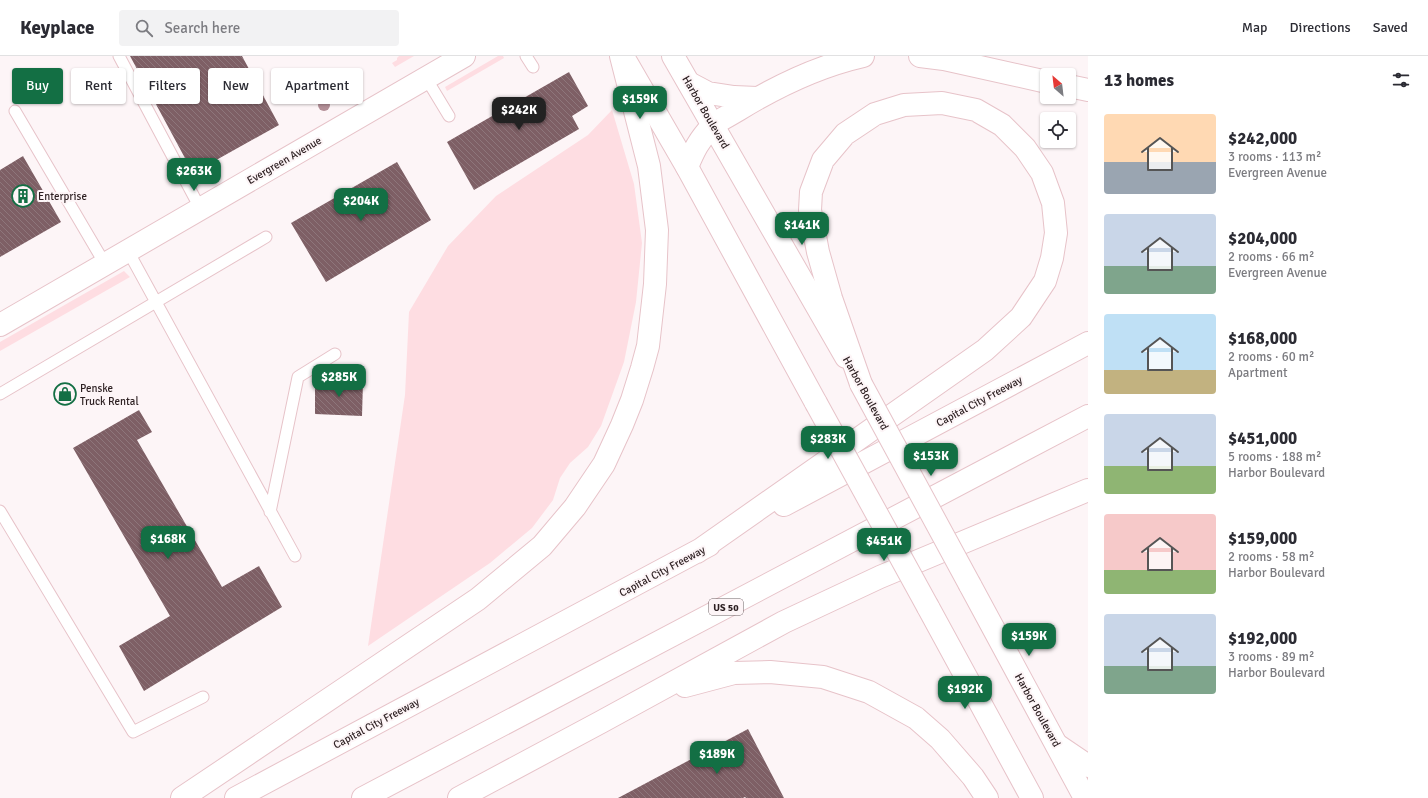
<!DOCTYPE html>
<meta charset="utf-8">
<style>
body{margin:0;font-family:Signika,sans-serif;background:#f2f2f3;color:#2b2b33;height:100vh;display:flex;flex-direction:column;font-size:15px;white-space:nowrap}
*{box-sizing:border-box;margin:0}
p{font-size:13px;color:#7c7c81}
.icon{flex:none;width:22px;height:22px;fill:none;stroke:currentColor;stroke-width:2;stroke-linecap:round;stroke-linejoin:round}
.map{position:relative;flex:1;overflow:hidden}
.drawer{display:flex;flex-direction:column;background:#fff;width:340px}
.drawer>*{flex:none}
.guide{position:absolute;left:12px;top:12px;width:380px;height:36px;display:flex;gap:8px}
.needle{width:26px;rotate:332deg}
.fabs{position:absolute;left:1040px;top:12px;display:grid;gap:8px}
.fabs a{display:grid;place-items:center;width:36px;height:36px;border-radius:4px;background:#fff;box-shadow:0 1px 3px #0004;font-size:20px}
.price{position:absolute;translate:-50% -34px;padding:0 9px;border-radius:8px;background:#136f44;color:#fff;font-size:13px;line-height:26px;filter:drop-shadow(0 1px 2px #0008)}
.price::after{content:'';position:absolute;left:50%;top:24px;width:12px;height:9px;margin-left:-6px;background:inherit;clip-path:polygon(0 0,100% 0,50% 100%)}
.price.active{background:#222;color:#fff}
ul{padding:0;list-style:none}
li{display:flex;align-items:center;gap:12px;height:100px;padding:0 16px}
li span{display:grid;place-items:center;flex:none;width:112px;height:80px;border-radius:4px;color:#555}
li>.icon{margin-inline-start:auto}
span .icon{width:48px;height:48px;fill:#fffc;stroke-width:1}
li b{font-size:17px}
h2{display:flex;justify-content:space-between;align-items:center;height:48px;padding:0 16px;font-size:17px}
.pill{padding:0 14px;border-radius:4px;background:#fff;box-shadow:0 1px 3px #0004;font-size:14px;line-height:36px}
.pill.active{background:#136f44;color:#fff}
header{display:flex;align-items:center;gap:24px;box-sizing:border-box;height:56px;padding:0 20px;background:#fff;border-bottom:1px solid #e1e1e2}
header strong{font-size:19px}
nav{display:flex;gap:22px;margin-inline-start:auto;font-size:14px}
.search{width:280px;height:36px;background:#f2f2f3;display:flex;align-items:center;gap:10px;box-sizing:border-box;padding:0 14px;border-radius:4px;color:#7c7c81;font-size:15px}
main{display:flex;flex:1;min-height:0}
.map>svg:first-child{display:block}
.grass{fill:#fedde2}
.building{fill:url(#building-back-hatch)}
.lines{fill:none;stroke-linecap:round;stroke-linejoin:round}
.lane-casing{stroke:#e7c3c9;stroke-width:13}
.secondary-casing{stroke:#e7c3c9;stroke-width:24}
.highway-casing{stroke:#e7c3c9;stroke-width:24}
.lane{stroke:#fff;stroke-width:11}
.secondary{stroke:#fff;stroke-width:22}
.highway{stroke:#fff;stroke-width:22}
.secondary-bridge-casing{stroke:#e7c3c9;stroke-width:24;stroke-linecap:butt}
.secondary-bridge{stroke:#fff;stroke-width:22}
.tree{fill:#b38f97}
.labels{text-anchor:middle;stroke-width:4;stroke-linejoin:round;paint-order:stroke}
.shield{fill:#fdf5f7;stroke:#6b5f61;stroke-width:1}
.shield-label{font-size:10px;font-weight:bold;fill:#2c1f21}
.street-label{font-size:11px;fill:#2c1f21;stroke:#fdf5f7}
.poi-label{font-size:11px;fill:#2c1f21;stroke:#fdf5f7;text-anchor:start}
</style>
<header>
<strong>Keyplace</strong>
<div class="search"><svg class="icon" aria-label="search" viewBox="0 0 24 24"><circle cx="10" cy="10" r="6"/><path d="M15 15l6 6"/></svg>Search here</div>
<nav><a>Map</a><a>Directions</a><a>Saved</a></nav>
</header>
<main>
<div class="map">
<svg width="1088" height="742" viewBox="0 0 1088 742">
<defs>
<pattern id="building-back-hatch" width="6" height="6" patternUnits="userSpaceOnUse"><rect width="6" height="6" fill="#7e5f65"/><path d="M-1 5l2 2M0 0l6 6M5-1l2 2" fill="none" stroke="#8e767b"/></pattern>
</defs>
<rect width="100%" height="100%" fill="#fdf5f7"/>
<path class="grass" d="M399 0H414L395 11 392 7 397 4V2Z
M498 0H503L504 2 447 35 445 31Z
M612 54 634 128 642 187 636 246 624 306 601 370 588 391 570 407 560 422 553 444 532 472 490 507 368 590 405 339 409 256 448 190 496 140 588 79Z
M124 215 130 221 0 295V286Z"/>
<path class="building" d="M130 0H242L279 69 193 117Z
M569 16 588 50 572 60 579 73 474 134 447 86Z
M23 100 61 166 0 201V114Z
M397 106 431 164 326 226 291 167Z
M315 325 363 326 362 360 315 358Z
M139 354 152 376 137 384 222 531 259 510 282 551 144 635 119 590 170 560 73 392Z
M748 673 784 742H746L745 741 743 742H618Z"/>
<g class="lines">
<g class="lane-casing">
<path id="lane" d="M119 0 200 152
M526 0 533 11
M426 22 449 60
M15 55 105 208
M128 195 295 500
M0 338 266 181
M0 455 133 676 203 641
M270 456 298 321 335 298"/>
</g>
<g class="secondary-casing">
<path id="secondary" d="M673 0 846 301
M625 4 687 111 816 347
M0 269 464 0
M970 529 1085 742
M928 551 1032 742"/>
</g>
<g class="highway-casing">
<path id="highway" d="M920 0 944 3 1047 26
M689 27 708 37 734 41 757 42
M1069 30 1088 34
M687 111C694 94 699 84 712 70 719 64 730 59 738 54 777 30 819 10 863 0
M784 449 1088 287
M697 496 985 294 1021 261 1045 225 1052 202 1056 177 1053 147 1042 117 1025 92 1002 69 976 54 942 47 904 49 875 58 845 78 823 104 811 136 810 154 818 196 831 242 861 328
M685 630 734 617 770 616 823 621 869 636 916 662 940 683 973 721 987 742
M1057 689 1088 710
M182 742 478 543 542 490 575 451 604 408 622 369 632 344 642 312 648 290 655 228 657 174 649 110 621 0
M236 742 709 489
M363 742 1088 360
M459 742 601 666 784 566 880 521 1088 434"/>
</g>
<use href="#lane" class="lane"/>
<use href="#secondary" class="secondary"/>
<use href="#highway" class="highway"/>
<g class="secondary-bridge-casing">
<path id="secondary-bridge" d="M861 328 970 529
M816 347 928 551"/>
</g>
<use href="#secondary-bridge" class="secondary-bridge"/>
</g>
<circle class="tree" cx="324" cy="49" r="6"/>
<defs>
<g id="building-ring" transform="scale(1.15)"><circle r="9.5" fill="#fdf5f7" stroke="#136f44" stroke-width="1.5"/><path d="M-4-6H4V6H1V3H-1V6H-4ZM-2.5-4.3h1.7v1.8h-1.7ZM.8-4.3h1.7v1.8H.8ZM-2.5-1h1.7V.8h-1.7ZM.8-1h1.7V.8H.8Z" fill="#136f44"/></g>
<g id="shop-ring" transform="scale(1.15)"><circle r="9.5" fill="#fdf5f7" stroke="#136f44" stroke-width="1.5"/><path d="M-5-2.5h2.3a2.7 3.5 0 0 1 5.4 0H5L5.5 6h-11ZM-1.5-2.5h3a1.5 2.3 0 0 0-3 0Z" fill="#136f44"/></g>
</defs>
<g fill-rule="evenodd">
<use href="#building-ring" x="23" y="140"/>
<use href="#shop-ring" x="65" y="338"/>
</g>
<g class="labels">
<rect class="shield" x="709" y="543" width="34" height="16" rx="3"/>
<g class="shield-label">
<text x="726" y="555">US 50</text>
</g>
<g class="street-label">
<text transform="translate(706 56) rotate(60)" y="4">Harbor Boulevard</text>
<text transform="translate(284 104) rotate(-30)" y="4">Evergreen Avenue</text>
<text transform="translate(866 337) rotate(61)" y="4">Harbor Boulevard</text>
<text transform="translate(979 345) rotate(-28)" y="4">Capital City Freeway</text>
<text transform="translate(662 515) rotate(-28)" y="4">Capital City Freeway</text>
<text transform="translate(1038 654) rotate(61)" y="4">Harbor Boulevard</text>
<text transform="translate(376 667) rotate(-28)" y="4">Capital City Freeway</text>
</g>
<g class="poi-label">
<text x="38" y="144">Enterprise</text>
<text x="80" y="336">Penske<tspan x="80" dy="13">Truck Rental</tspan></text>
</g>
</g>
</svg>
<div class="fabs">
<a><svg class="needle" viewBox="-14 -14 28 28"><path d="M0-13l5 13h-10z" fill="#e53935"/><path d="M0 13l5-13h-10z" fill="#7c7c81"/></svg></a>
<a><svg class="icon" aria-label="locate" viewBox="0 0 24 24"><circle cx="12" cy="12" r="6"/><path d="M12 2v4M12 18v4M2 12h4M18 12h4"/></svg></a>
</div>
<b class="price" style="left:640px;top:64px">$159K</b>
<b class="price active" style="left:519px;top:75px">$242K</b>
<b class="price" style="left:194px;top:136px">$263K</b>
<b class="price" style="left:361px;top:166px">$204K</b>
<b class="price" style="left:802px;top:190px">$141K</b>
<b class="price" style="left:339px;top:342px">$285K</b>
<b class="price" style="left:828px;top:404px">$283K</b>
<b class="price" style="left:931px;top:421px">$153K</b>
<b class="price" style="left:168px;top:504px">$168K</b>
<b class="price" style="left:884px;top:506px">$451K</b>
<b class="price" style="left:1029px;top:601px">$159K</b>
<b class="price" style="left:965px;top:654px">$192K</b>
<b class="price" style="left:717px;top:719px">$189K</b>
<div class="guide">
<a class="pill active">Buy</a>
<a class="pill">Rent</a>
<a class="pill">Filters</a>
<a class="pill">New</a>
<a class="pill">Apartment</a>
</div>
</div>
<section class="drawer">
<h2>13 homes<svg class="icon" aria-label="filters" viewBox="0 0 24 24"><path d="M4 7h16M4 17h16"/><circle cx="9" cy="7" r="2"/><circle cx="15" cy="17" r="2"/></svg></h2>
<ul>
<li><span style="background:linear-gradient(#ffd9b3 60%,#9aa5b1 0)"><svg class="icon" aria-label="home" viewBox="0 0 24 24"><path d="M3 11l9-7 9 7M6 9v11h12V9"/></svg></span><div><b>$242,000</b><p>3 rooms · 113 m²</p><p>Evergreen Avenue</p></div></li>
<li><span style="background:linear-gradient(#c9d6e8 65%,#7fa58c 0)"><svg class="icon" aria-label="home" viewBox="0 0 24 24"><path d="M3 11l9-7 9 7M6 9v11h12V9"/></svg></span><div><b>$204,000</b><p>2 rooms · 66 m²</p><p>Evergreen Avenue</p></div></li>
<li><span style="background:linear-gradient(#bfe0f5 70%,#c2b280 0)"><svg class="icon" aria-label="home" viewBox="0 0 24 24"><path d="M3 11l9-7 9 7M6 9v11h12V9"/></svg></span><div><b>$168,000</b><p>2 rooms · 60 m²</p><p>Apartment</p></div></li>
<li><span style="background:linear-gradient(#c9d6e8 65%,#8fb573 0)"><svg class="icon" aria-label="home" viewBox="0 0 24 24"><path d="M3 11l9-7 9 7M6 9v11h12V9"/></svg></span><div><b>$451,000</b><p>5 rooms · 188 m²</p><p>Harbor Boulevard</p></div></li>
<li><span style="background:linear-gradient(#f6c9c9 70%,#8fb573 0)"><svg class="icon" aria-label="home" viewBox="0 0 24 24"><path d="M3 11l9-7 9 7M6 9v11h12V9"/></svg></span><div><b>$159,000</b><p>2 rooms · 58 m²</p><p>Harbor Boulevard</p></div></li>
<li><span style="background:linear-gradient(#c9d6e8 65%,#7fa58c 0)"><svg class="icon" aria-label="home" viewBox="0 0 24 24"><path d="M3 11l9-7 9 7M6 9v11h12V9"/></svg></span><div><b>$192,000</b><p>3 rooms · 89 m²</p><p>Harbor Boulevard</p></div></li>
</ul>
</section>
</main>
